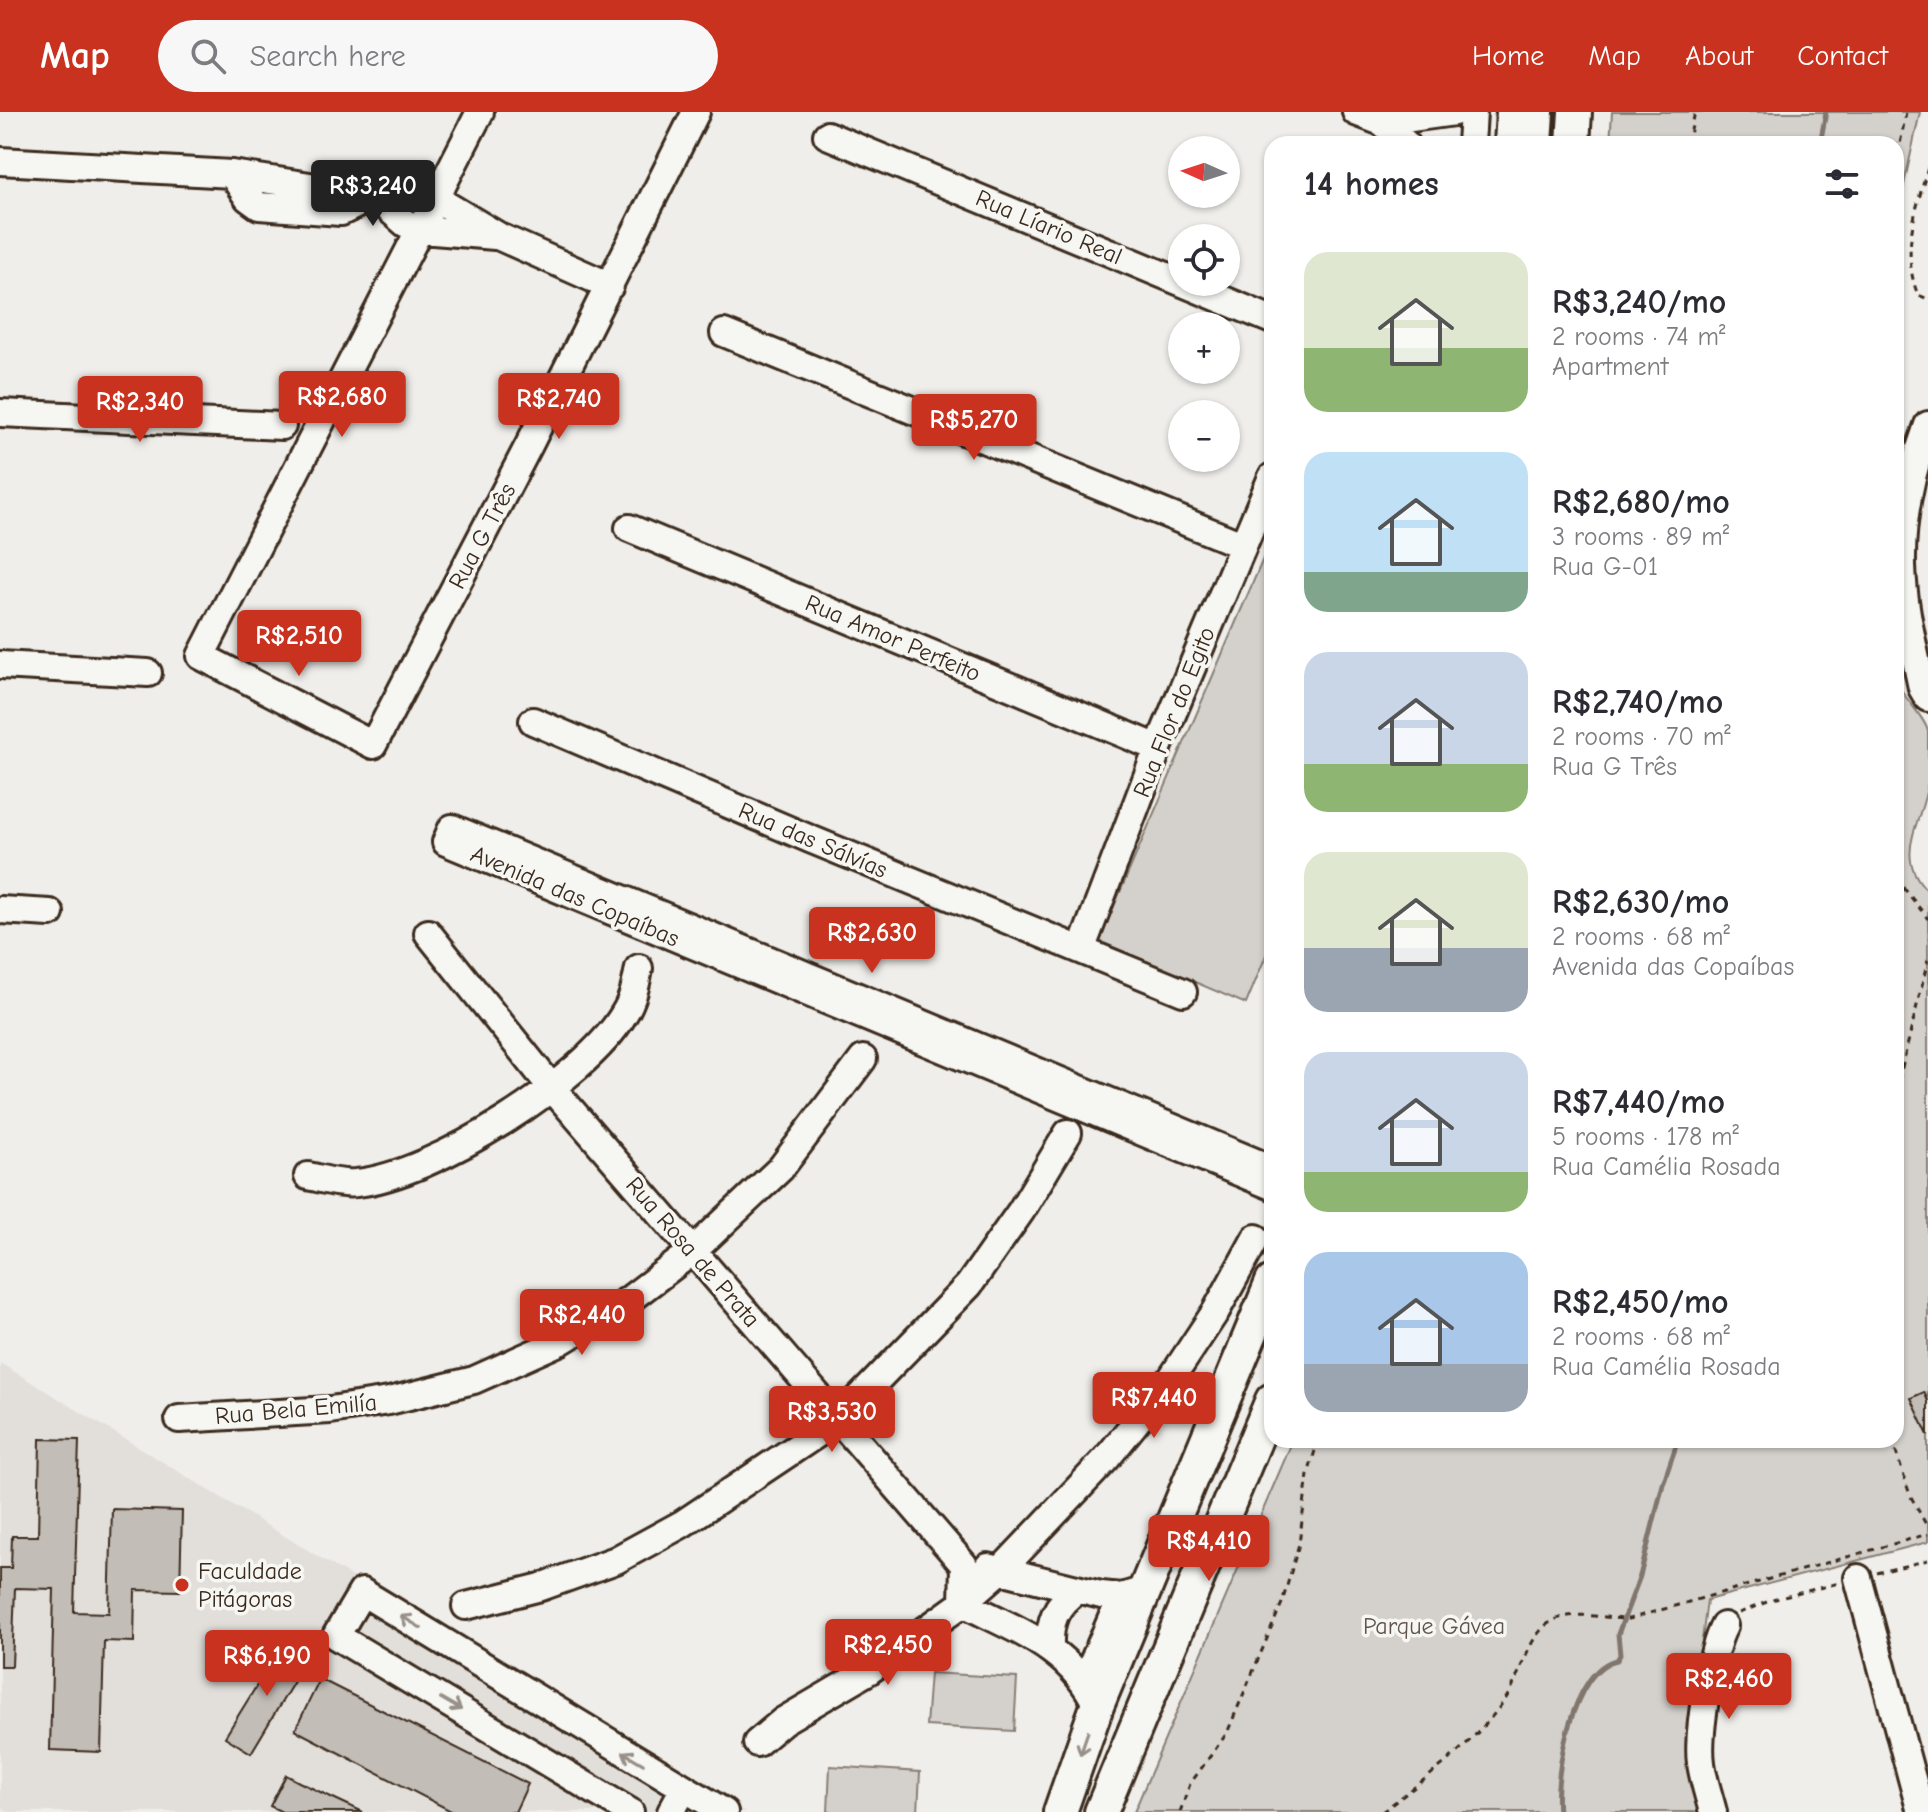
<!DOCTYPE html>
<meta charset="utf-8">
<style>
body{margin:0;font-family:"Comic Neue",sans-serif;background:#f7f7f7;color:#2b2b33;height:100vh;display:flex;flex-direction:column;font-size:30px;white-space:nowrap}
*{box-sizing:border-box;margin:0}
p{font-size:26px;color:#7c7c81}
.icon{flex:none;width:44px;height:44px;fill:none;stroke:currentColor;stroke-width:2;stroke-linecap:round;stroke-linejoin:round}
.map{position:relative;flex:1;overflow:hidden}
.panel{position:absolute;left:1264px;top:24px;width:640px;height:1312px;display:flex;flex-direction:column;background:#fff;border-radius:24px;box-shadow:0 2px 6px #0004}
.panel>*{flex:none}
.needle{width:52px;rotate:273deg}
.fabs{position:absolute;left:1168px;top:24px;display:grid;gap:16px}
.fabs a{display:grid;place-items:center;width:72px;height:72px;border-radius:50%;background:#fff;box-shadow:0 2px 6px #0004;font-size:40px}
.price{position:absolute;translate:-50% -68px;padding:0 18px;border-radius:8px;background:#c8321e;color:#fff;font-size:26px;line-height:52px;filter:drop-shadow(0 2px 4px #0008)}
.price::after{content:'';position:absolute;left:50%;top:48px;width:24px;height:18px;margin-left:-12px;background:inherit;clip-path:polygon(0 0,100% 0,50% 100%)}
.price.selected{background:#222;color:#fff}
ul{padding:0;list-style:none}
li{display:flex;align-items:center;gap:24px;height:200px;padding:0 40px}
li span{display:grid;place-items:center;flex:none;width:224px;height:160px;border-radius:24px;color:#555}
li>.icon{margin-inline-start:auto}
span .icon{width:96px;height:96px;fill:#fffc;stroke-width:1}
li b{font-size:34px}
h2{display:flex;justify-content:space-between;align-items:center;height:96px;padding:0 40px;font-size:34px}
header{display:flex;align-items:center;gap:48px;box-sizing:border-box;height:112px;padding:0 40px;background:#c8321e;color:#fff}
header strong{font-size:38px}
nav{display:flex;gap:44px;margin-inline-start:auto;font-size:28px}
.search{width:560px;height:72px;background:#f7f7f7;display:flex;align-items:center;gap:20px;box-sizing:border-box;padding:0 28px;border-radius:44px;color:#7c7c81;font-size:30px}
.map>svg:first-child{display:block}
.built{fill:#e2dfdb}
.green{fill:#d4d1cc;stroke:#887e75;stroke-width:2}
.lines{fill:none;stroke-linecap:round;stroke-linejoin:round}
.stream{stroke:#81766d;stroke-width:5}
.building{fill:#c2bdb7;stroke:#3b2a1e;stroke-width:2}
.minor-casing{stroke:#3b2a1e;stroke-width:32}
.major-casing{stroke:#3b2a1e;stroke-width:38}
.path{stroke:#3b2a1e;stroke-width:3;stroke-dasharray:6 6;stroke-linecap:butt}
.minor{stroke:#f6f6f2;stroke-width:26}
.major{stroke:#f6f6f2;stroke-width:32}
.oneway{stroke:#989088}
.poi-dot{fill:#c8321e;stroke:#f6f6f2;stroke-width:3}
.labels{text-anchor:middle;stroke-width:7;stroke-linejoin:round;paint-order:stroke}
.street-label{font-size:24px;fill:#3b2a1e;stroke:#f6f6f2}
.poi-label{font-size:24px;fill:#3b2a1e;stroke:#f6f6f2;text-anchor:start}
.park-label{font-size:24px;fill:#61544a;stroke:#f6f6f2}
</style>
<header>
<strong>Map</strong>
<div class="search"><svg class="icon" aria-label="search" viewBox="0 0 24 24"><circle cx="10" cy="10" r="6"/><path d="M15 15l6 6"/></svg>Search here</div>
<nav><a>Home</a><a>Map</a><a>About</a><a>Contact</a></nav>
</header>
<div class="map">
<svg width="1928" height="1700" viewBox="0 0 1928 1700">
<rect width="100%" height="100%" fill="#efeeea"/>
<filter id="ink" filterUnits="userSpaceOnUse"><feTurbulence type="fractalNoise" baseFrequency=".0125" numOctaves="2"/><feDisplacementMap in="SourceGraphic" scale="16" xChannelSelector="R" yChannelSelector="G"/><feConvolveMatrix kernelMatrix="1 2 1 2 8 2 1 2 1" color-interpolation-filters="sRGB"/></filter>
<g filter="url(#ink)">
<path class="built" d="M0 1251 592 1611 745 1700H9L0 1695Z"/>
<path class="green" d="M1612 0H1920L1896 109V32H1610Z
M1272 426V829L1246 892 1099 829Z
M1896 568C1902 585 1926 606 1928 620 1928 635 1928 655 1928 670 1923 710 1891 744 1928 779V1430L1707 1488 1687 1649 1701 1700H1134L1293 1328H1896Z
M930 1561 1017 1566 1014 1619 926 1614Z
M830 1654 920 1660 918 1700H828Z"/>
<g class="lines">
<path class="stream" d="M1820 32 1826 0
M1558 1700C1554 1663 1572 1556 1617 1548L1620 1543 1618 1522 1640 1464 1663 1372 1678 1328"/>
</g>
<path class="building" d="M1924 1280 1928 1289V1323L1911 1286Z
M40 1327 79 1328 74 1500 109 1501 112 1397 182 1399 180 1479 135 1478 134 1530 104 1529 101 1640 50 1638 54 1477 15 1476 12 1554H0V1456H11L12 1424H38Z
M283 1531 308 1546 251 1641 225 1625Z
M320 1567 528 1672 515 1700H453L295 1618Z
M286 1663 299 1670 363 1700H282L270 1694Z"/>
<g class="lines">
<g class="minor-casing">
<path id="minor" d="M480 0 201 544 373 633 529 333 696 0
M1356 0 1382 10 1406 32
M1382 10 1454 0
M827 23 1272 208
M1471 32 1473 0
M1508 32 1510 0
M0 49 232 62 374 84 421 78 500 125 610 174
M232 62 248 86 259 94 341 100 374 84
M374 84 405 111 421 118 495 124
M724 221 1242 433
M0 301 282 314
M1928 313C1911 359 1901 405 1902 453 1903 494 1914 537 1922 576L1928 586
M629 416 1158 636
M0 553 148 561
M533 609 810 727 1183 880
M0 798 50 801
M428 821 552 976 964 1453 963 1491C1016 1518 1071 1536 1097 1594
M1081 838 1158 636 1272 365
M1272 1057 452 716 446 730 1272 1074
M308 1064C323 1067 341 1073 356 1071 433 1064 585 968 624 902 633 888 636 872 639 856
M179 1307 330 1298 389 1289 474 1268 559 1230 627 1189 693 1139 781 1056 863 947
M988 1455 1101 1483 1121 1485 1145 1478
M1858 1466 1921 1700
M466 1494 541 1475 616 1448 682 1412 838 1308 969 1173 1021 1099 1068 1021
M1050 1536C1049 1510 1055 1493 1077 1478
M1085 1569 1121 1485
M757 1631 783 1609 870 1558 963 1491 1003 1456 1106 1347 1171 1267 1216 1199 1256 1126
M630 1700 336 1524 362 1480 724 1700
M671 1700 684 1676
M1713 1700C1709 1684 1703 1667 1701 1651 1697 1622 1711 1538 1724 1514"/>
</g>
<g class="major-casing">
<path id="major" d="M1535 32 1537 0
M1573 32 1575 0
M1060 1700 1097 1594 1272 1170
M1101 1700 1272 1288"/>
</g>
<path class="path" d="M1688 32 1695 0
M1896 54 1906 0
M1928 56C1915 99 1901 141 1918 183L1928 187
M1896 645 1899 659 1896 727
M1896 766 1928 807
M1896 980 1928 848
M1892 1328 1910 1383 1928 1416
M1877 1461 1928 1448
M1739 1501 1772 1488 1839 1471
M1180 1700 1190 1672 1227 1621 1282 1491 1299 1432 1308 1363 1318 1328
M1382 1700C1426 1666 1471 1635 1504 1589 1520 1567 1525 1532 1545 1514 1566 1495 1604 1507 1629 1507L1928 1422"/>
<use href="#minor" class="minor"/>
<use href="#major" class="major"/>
</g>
<defs><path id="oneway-shaft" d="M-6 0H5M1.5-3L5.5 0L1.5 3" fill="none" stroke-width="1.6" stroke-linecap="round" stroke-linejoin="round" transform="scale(2)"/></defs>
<g class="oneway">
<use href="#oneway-shaft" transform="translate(411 1510) rotate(-149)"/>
<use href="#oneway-shaft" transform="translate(451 1592) rotate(30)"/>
<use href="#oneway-shaft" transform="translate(1084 1631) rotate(109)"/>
<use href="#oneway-shaft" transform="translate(633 1646) rotate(-149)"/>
</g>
</g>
<circle class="poi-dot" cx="182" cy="1473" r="8"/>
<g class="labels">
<g class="street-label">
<text transform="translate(1049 115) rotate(23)" y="8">Rua Líario Real</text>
<text transform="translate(482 424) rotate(-62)" y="8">Rua G Três</text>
<text transform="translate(893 526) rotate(23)" y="8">Rua Amor Perfeito</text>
<text transform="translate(1174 600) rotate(-68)" y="8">Rua Flor do Egito</text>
<text transform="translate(813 728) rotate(23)" y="8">Rua das Sálvías</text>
<text transform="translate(575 784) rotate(23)" y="8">Avenida das Copaíbas</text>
<text transform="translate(693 1140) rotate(49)" y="8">Rua Rosa de Prata</text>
<text transform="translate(296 1297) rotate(-5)" y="8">Rua Bela Emilía</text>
</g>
<g class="poi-label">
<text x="198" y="1467">Faculdade<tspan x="198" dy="28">Pitágoras</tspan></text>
</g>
<g class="park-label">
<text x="1434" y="1522">Parque Gávea</text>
</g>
</g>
</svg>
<div class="fabs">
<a><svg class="needle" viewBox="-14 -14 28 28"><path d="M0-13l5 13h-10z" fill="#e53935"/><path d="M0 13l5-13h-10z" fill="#7c7c81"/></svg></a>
<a><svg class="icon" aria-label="locate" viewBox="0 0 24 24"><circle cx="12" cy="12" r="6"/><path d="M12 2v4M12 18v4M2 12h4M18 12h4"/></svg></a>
<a>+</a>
<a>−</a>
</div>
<b class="price selected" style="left:373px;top:116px">R$3,240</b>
<b class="price" style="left:342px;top:327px">R$2,680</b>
<b class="price" style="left:559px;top:329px">R$2,740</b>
<b class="price" style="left:140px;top:332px">R$2,340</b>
<b class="price" style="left:974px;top:350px">R$5,270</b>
<b class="price" style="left:299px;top:566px">R$2,510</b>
<b class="price" style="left:872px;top:863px">R$2,630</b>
<b class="price" style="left:582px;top:1245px">R$2,440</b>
<b class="price" style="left:1154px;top:1328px">R$7,440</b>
<b class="price" style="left:832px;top:1342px">R$3,530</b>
<b class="price" style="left:1209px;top:1471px">R$4,410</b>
<b class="price" style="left:888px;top:1575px">R$2,450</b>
<b class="price" style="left:267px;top:1586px">R$6,190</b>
<b class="price" style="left:1729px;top:1609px">R$2,460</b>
<section class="panel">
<h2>14 homes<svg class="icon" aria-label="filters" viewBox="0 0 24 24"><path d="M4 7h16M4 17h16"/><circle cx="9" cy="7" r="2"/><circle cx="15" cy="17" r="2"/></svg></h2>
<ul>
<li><span style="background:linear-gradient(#dfe7d0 60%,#8fb573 0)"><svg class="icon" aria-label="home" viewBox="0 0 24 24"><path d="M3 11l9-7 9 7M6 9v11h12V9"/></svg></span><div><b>R$3,240/mo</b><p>2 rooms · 74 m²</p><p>Apartment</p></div></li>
<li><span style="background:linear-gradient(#bfe0f5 75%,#7fa58c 0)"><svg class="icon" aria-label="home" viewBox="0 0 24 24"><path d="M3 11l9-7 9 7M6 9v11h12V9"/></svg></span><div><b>R$2,680/mo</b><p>3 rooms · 89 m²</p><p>Rua G-01</p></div></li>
<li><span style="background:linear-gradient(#c9d6e8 70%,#8fb573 0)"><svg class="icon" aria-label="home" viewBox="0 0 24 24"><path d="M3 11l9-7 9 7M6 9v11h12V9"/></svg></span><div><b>R$2,740/mo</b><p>2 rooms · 70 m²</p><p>Rua G Três</p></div></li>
<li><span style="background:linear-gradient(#dfe7d0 60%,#9aa5b1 0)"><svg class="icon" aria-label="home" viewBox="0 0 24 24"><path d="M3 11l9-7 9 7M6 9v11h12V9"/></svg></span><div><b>R$2,630/mo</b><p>2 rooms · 68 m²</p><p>Avenida das Copaíbas</p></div></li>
<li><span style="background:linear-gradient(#c9d6e8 75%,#8fb573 0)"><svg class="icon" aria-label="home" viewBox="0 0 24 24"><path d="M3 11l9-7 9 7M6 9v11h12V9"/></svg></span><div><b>R$7,440/mo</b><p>5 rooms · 178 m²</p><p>Rua Camélia Rosada</p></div></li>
<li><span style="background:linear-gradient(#a9c7e8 70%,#9aa5b1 0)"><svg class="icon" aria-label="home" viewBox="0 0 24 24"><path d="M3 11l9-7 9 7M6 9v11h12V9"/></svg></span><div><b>R$2,450/mo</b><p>2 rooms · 68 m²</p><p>Rua Camélia Rosada</p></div></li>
</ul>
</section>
</div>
